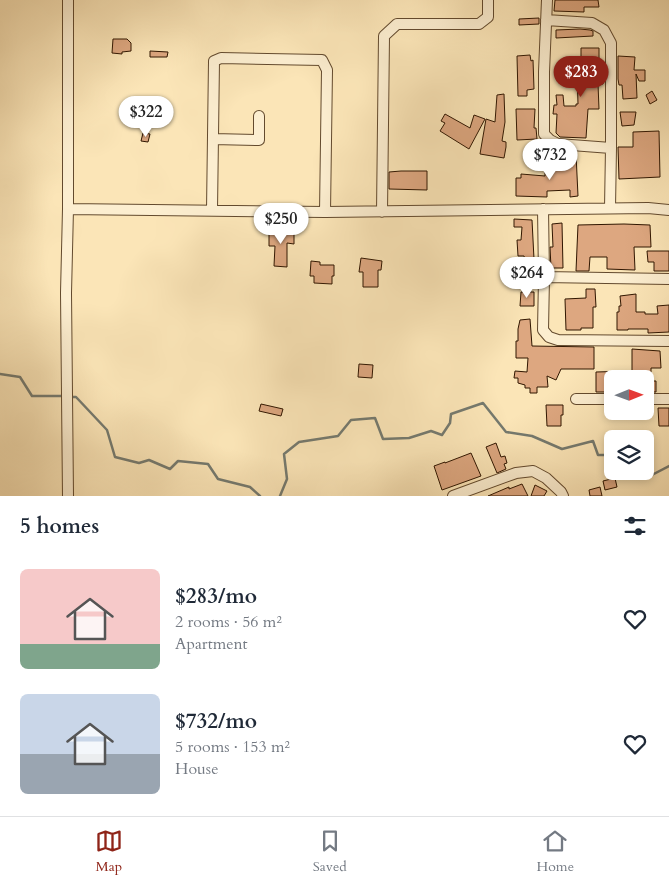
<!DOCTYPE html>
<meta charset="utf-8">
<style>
body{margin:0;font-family:Cardo,serif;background:#f6f6f7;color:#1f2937;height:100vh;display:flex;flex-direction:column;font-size:19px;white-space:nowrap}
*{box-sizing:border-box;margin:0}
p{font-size:16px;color:#747a83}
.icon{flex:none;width:28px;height:28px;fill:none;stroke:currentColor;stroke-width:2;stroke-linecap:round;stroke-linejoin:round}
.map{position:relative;height:496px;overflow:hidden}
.panel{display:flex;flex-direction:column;background:#fff;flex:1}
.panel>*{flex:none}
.needle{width:32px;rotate:89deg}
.buttons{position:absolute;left:604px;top:370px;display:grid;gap:10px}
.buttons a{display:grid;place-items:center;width:50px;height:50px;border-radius:8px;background:#fff;box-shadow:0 2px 8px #0003;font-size:25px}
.price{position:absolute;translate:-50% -42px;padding:0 11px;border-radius:18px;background:#fff;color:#222;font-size:16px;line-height:32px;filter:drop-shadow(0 1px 2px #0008)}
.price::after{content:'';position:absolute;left:50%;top:30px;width:15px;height:11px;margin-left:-8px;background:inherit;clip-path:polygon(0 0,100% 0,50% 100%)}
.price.selected{background:#8f2418;color:#fff}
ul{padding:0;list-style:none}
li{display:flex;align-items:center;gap:15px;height:125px;padding:0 20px}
li span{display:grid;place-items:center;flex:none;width:140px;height:100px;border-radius:8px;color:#555}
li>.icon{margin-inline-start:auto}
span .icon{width:60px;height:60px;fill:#fffc;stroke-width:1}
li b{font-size:21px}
h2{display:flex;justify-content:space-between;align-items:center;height:60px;padding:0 20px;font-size:21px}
.menu{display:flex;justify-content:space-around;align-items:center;height:70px;border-top:1px solid #e0e1e3;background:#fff;font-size:14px;color:#747a83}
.menu a{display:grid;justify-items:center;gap:2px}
.menu .selected{color:#8f2418}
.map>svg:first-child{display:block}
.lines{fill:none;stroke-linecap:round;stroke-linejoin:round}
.stream{stroke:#757a6f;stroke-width:2.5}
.building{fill:#dda780;stroke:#301600}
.minor-casing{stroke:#634a2e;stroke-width:12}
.minor{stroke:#fceed0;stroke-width:10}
</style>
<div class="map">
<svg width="669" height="496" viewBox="0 0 669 496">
<rect width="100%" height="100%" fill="#fbe5b7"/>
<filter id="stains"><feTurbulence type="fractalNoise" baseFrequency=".004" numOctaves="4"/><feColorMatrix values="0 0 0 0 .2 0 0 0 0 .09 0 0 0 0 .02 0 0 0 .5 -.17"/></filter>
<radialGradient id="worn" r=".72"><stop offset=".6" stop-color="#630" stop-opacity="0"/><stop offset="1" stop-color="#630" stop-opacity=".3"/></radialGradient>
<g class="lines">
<path class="stream" d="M0 374 20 377 32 396H64
M69 397H76L107 430 115 457 139 463 149 460 170 469 178 461 208 464 218 479 250 487 260 496
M619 439H623
M645 470 648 477 669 466
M280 496 287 479 284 454 299 442 338 436 351 420 375 418 383 439 409 438 431 431 442 435 450 423 451 414 483 403 506 432 532 436 562 449 593 441 598 455H609L612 449"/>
</g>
<path class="building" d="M555 0H598L599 7H584V12L554 11Z
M539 18V24L519 25V19Z
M580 29 590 30 593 31V36L556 38V30Z
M113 39H127L131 43V51L122 52V54L112 53Z
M581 48H599V70H603V84H598L599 109H588L586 138 560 137 556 133 557 114H553L554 105H557L556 95H563L564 106H576V104H578L577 71H581Z
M150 51 168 52 167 57H150Z
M530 55 531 61 533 60 534 89 527 90V96H518L517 56Z
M618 56 635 57 634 70H645V81H639L636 74 637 98 623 99 622 85H619L618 79Z
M652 91 657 100 650 104 646 95Z
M504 94 505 122 502 141 506 142V147L504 158 480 154 486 119 495 122 497 95Z
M516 109H535L534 128H536L537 139 517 140Z
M620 112H636L634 125 622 126Z
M445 114 470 128 474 115 485 119 469 149 440 131 445 123 441 121Z
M659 131 660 177 619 179 618 147H633V132Z
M143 133 150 134 148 142 141 141Z
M569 154H576L578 196 570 197V190L547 191V197L516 196V178H521V174L545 176V165L569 164Z
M401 171H427V190L389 189V172Z
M514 219 532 220 534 259 525 260 524 256H518L517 240H521L522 227H514Z
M562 223 563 268H551L550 247H553L552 224Z
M624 224 650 225 651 247H634L635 270 607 269V257H590L589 271H576L578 225Z
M269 229 294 230V244L287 243V267L274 266 275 246H269Z
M647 251H669V271H654V262H648Z
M361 258 382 261 381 270H378V287H363V272H359Z
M311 261 320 262V265H334V276H332V284L314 283V276H310Z
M586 289H595L596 307H593V328H581V330H566L565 299 586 298Z
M521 292H534V306H520Z
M636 294V312H645V314H658L657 306 669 305V332L648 333V329H628V330H617V312H619V306H621L620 296Z
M530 319 532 346 594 347V369H561L556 380 547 376 548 387H537V393H530V388H525V385L518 383V378H514L515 371 527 372 528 358H516V341H518V329L520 320Z
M632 349 660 351 661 368H651V381H656V392H646L645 379H641V377L606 379V392H596V372L632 371Z
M359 364 373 365 372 378 358 377Z
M261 404 283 409 281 416 259 411Z
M546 405H563V415H561V426H547Z
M658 408H669V426H659Z
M496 443 501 457 505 456 507 463 504 464 506 469 497 473 486 447Z
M471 453 481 476 442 490 434 466 445 462V463Z
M615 478 617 487 605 490 603 481Z
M522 484 528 496H488L509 487V489Z
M535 485 547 491 544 496H531Z
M600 487 602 496H590L589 490Z"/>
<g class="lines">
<g class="minor-casing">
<path id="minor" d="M547 0 544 72V134L550 140 558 144 611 148 610 208
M546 20 592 23 604 30 611 43V148
M213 139 259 140V116
M68 209 325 212 648 208 669 210
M543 209 544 277 669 279
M212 210 214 61 221 58 322 60 327 70 325 212
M382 212 384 36 397 24H479L488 17V0
M544 277 543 330 549 337 558 340 669 341
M576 399H612
M645 399H669
M68 496 66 293 68 209V0
M453 496 516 473 533 471 546 478 561 492 563 496"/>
</g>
<use href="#minor" class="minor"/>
</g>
<rect width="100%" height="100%" filter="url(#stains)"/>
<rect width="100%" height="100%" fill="url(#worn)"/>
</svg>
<div class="buttons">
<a><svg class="needle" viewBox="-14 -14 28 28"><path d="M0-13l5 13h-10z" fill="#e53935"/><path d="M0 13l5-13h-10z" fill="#747a83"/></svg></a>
<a><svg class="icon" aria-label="layers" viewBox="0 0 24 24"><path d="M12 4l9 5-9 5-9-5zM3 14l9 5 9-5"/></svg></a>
</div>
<b class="price selected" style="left:581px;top:98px">$283</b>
<b class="price" style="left:146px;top:138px">$322</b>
<b class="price" style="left:550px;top:181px">$732</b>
<b class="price" style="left:281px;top:245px">$250</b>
<b class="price" style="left:527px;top:299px">$264</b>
</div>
<section class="panel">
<h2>5 homes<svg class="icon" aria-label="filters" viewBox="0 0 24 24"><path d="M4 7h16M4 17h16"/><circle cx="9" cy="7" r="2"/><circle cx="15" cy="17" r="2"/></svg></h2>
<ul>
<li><span style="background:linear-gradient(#f6c9c9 75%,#7fa58c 0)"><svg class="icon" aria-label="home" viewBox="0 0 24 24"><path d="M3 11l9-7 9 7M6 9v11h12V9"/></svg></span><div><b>$283/mo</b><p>2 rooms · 56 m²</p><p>Apartment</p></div><svg class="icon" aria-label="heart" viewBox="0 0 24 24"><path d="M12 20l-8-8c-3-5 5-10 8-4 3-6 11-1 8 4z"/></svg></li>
<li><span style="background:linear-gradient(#c9d6e8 60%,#9aa5b1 0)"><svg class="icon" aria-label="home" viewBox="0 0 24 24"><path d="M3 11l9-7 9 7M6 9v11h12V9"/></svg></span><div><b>$732/mo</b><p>5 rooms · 153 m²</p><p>House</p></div><svg class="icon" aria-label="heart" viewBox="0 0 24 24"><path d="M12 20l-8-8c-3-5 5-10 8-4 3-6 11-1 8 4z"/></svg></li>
</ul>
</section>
<nav class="menu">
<a class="selected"><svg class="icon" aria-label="map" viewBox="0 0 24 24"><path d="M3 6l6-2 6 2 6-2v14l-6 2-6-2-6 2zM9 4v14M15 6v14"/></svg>Map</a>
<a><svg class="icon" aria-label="saved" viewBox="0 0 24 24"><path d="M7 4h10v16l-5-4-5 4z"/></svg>Saved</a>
<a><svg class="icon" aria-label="home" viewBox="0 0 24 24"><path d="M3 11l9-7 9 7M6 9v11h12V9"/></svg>Home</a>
</nav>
